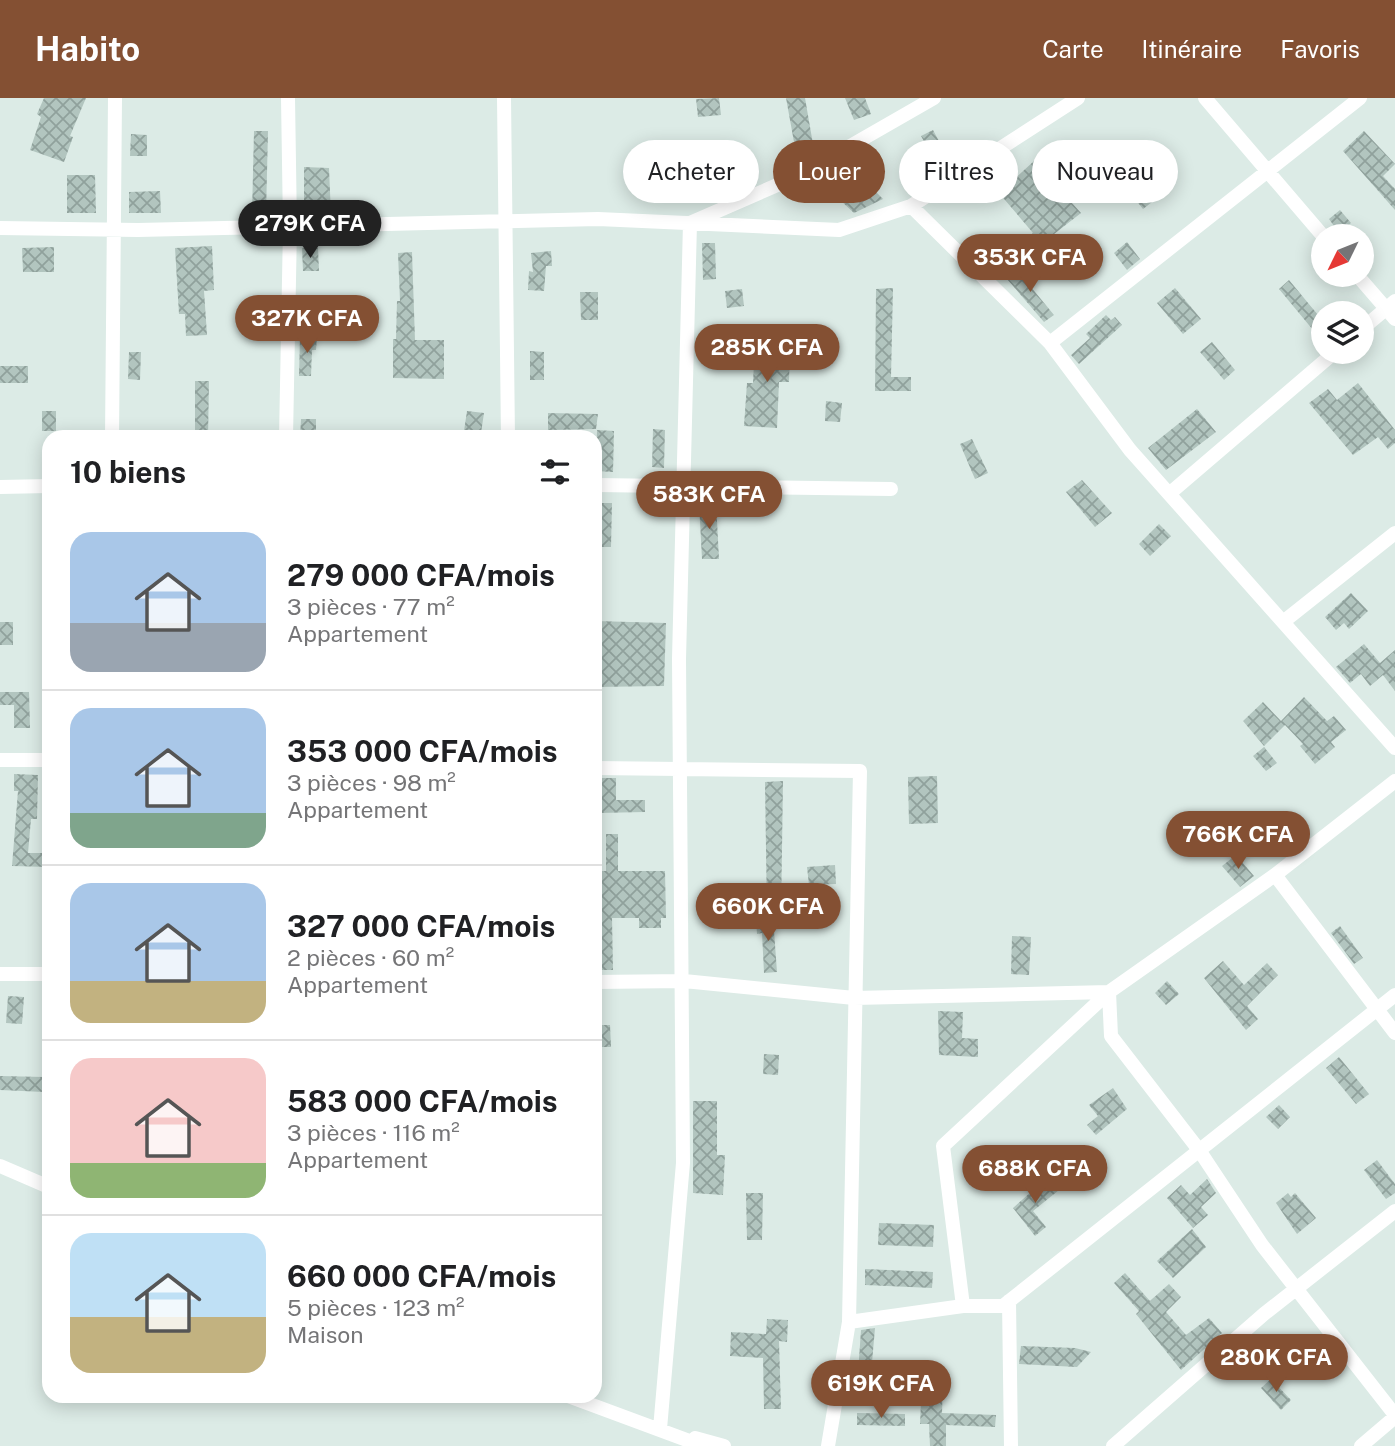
<!DOCTYPE html>
<html lang="fr">
<meta charset="utf-8">
<style>
body{margin:0;font-family:"Public Sans",sans-serif;background:#f6f6f6;color:#202124;height:100vh;display:flex;flex-direction:column;font-size:26px;white-space:nowrap}
*{box-sizing:border-box;margin:0}
p{font-size:23px;color:#757577}
.icon{flex:none;width:38px;height:38px;fill:none;stroke:currentColor;stroke-width:2;stroke-linecap:round;stroke-linejoin:round}
.map{position:relative;flex:1;overflow:hidden}
.details{position:absolute;left:42px;top:332px;width:560px;height:973px;display:flex;flex-direction:column;background:#fff;border-radius:21px;box-shadow:0 4px 18px #0003}
.details>*{flex:none}
.banner{position:absolute;left:623px;top:42px;width:665px;height:63px;display:flex;gap:14px}
.needle{width:46px;rotate:227deg}
.controls{position:absolute;left:1311px;top:126px;display:grid;gap:14px}
.controls a{display:grid;place-items:center;width:63px;height:63px;border-radius:50%;background:#fff;box-shadow:0 4px 18px #0003;font-size:35px}
.price{position:absolute;translate:-50% -60px;padding:0 16px;border-radius:24px;background:#845033;color:#fff;font-size:23px;line-height:46px;filter:drop-shadow(0 2px 4px #0008)}
.price::after{content:'';position:absolute;left:50%;top:42px;width:21px;height:16px;margin-left:-10px;background:inherit;clip-path:polygon(0 0,100% 0,50% 100%)}
.price.selected{background:#222;color:#fff}
ul{padding:0;list-style:none}
li{display:flex;align-items:center;gap:21px;height:175px;padding:0 28px}
li+li{border-top:2px solid #e0e0e0}
li span{display:grid;place-items:center;flex:none;width:196px;height:140px;border-radius:21px;color:#555}
li>.icon{margin-inline-start:auto}
span .icon{width:84px;height:84px;fill:#fffc;stroke-width:1}
li b{font-size:30px}
h2{display:flex;justify-content:space-between;align-items:center;height:84px;padding:0 28px;font-size:30px}
.pill{padding:0 24px;border-radius:32px;background:#fff;box-shadow:0 4px 18px #0003;font-size:24px;line-height:63px}
.pill.selected{background:#845033;color:#fff}
header{display:flex;align-items:center;gap:42px;box-sizing:border-box;height:98px;padding:0 35px;background:#845033;color:#fff}
header strong{font-size:33px}
nav{display:flex;gap:38px;margin-inline-start:auto;font-size:24px}
.map>svg:first-child{display:block}
.building{fill:url(#building-cross-hatch)}
.lines{fill:none;stroke-linecap:round;stroke-linejoin:round}
.minor{stroke:#fff;stroke-width:14}
</style>
<header>
<strong>Habito</strong>
<nav><a>Carte</a><a>Itinéraire</a><a>Favoris</a></nav>
</header>
<div class="map">
<svg width="1395" height="1348" viewBox="0 0 1395 1348">
<defs>
<pattern id="building-cross-hatch" width="8" height="8" patternUnits="userSpaceOnUse" patternTransform="scale(1.75)"><rect width="8" height="8" fill="#b2c5bf"/><path d="M0 0l8 8M0 8l8-8" fill="none" stroke="#90a19c"/></pattern>
</defs>
<rect width="100%" height="100%" fill="#dcebe6"/>
<path class="building" d="M44 0H86L70 38 73 39 64 64 30 52 41 19 37 16Z
M719 0 721 17 698 19 696 1Z
M786 0H805L814 52 796 55Z
M845 0H865L871 16 854 22Z
M933 32 948 60 937 66 921 38Z
M254 33H268L266 116 252 115Z
M1364 33 1395 66 1383 78 1395 91V112L1343 53Z
M131 36 147 37V58H130Z
M1034 63 1081 115 1040 147 1031 159 1020 147 1033 135 999 95Z
M304 69 329 70 331 117 304 116Z
M1136 76 1156 101 1143 111 1123 86Z
M67 77H95L96 115H67Z
M860 78 883 101 854 115 839 101Z
M160 93 161 115H129V94Z
M1340 112 1351 125 1339 135 1329 121Z
M1127 144 1140 161 1127 172 1114 155Z
M702 145H715L716 181 703 182Z
M212 148 214 192 204 193 207 237 186 238 185 216H179L175 150Z
M54 149V174H23L22 150Z
M302 150H318L319 173H303Z
M551 153 552 168H546L544 193 528 192 529 173 533 174 531 155Z
M412 154 415 242H444V281L393 280V241H396L397 203H400L398 155Z
M1022 169 1031 179 1026 183 1054 217 1044 224 1007 181Z
M1289 182 1323 223V244L1279 191Z
M893 190 891 279H911V293H875L876 191Z
M1175 190 1201 221 1183 236 1157 205Z
M742 191 744 208 727 210 725 193Z
M580 194H598V222H581Z
M1106 217 1111 222 1115 219 1122 227 1079 266 1071 257 1090 240 1086 236Z
M300 239H317L316 252H312L311 278H299Z
M755 244 790 246 789 284H779L777 330 744 328 747 285H753Z
M1212 244 1235 272 1224 282 1200 254Z
M530 253 544 254V282H530Z
M129 254H141L140 282 128 281Z
M0 268H28V285H0Z
M195 283H209L208 340H195Z
M1358 285 1395 332V345L1388 351 1378 339 1353 357 1309 305 1328 291 1337 302Z
M826 303 842 305 840 324 825 323Z
M1197 311 1216 334 1166 372 1148 350Z
M42 313H56V333H42Z
M467 313 484 315 481 335 464 333Z
M548 315 598 316 596 331 548 332Z
M301 321H316V340H300Z
M653 331 665 332 664 370 652 369Z
M597 332 614 333 613 374 596 373Z
M972 341 988 375 975 381 960 346Z
M1082 382 1112 415 1095 429 1066 394Z
M716 404 719 461H702L699 405Z
M596 405H612L611 449H595Z
M1159 426 1171 438 1150 458 1139 446Z
M1351 495 1368 513 1349 531 1344 525 1336 532 1325 519Z
M595 523 666 525 664 588 595 589Z
M0 524H13V547H0Z
M1364 546 1380 565 1395 552V593L1383 577 1370 588 1361 576 1350 585 1336 569Z
M0 594H29L30 630H14V607H0Z
M1304 599 1327 623 1334 618 1346 632 1331 644 1335 649 1315 666 1300 648 1303 646 1285 627 1264 648 1243 623 1263 604 1281 623Z
M1264 649 1277 665 1266 673 1253 658Z
M14 676 38 677 37 721H31L28 755H49V769L12 768 18 693H14Z
M937 678 938 725 909 726 908 679Z
M595 680H616V702H645V714L598 715Z
M783 683 781 818H767L765 684Z
M606 736H618V773H665L666 820H661V830H639V820H612L613 872H595V773H606Z
M1236 757 1254 778 1240 789 1222 768Z
M835 767 836 786 809 787 807 769Z
M709 804H735V820L709 819Z
M773 819 777 874 764 875 762 835 757 836 756 820Z
M1340 828 1363 860 1354 866 1331 835Z
M1012 838 1031 839 1029 877 1011 876Z
M1223 863 1244 887 1267 865 1278 877 1247 908 1258 921 1246 932 1204 880Z
M1167 883 1179 896 1166 907 1155 895Z
M8 898 24 899 22 926 6 925Z
M938 913 963 914 962 940 978 941V959L939 957Z
M595 927H610L611 949H595Z
M764 956 779 957 778 977 763 976Z
M1339 959 1369 996 1356 1006 1326 970Z
M0 978 44 979V994L0 992Z
M1113 990 1127 1011 1096 1037 1087 1027 1098 1018 1089 1007Z
M693 1003H717V1057H725L723 1097 693 1095Z
M1279 1007 1290 1019 1278 1031 1266 1019Z
M1085 1050 1102 1068 1090 1077 1075 1059Z
M1377 1062 1395 1086V1095L1386 1101 1364 1072Z
M1048 1079 1059 1092 1033 1113 1046 1129 1035 1138 1013 1110Z
M1207 1081 1216 1095 1201 1109 1208 1117 1193 1130 1167 1100 1181 1087 1190 1097Z
M746 1095H763L762 1142H747Z
M1288 1095 1291 1099 1295 1095 1316 1120 1297 1136 1276 1105Z
M879 1125 934 1127 933 1149 878 1147Z
M1192 1131 1206 1149 1173 1180 1157 1163Z
M865 1171 933 1174 932 1190 865 1187Z
M1125 1175 1150 1203 1169 1186 1181 1199 1166 1214 1186 1237 1209 1220 1222 1235 1181 1272 1136 1216 1139 1213 1114 1185Z
M767 1221 788 1222 787 1244 779 1243 781 1311H764L763 1260 730 1258 731 1234 766 1236Z
M875 1230 871 1276 858 1275 861 1232Z
M1021 1248 1075 1250 1091 1254 1077 1269 1019 1266Z
M1271 1281 1291 1302 1281 1312 1261 1290Z
M922 1282 943 1283 942 1315 996 1317 995 1329 946 1327V1348H930L929 1326H920Z
M857 1315 905 1316V1328L857 1327Z"/>
<g class="lines">
<path class="minor" d="M504 0 508 340
M1205 0 1323 138
M911 108 1050 245 1130 352 1395 650
M0 130 138 132 598 121 839 132 911 108 1078 0
M1357 177 1395 221
M1362 231 1395 203
M1050 245 1360 0
M112 340 115 0
M286 340 290 129 288 0
M595 387 891 391
M0 389 49 388
M1169 396 1335 254
M1283 524 1395 435
M0 662H49
M595 670 860 673 849 1224 828 1348
M1275 777 1395 935
M0 876H49
M595 884 684 883 854 900 1109 894 1111 938 1199 1052 1262 1147 1395 1317
M0 1068 49 1089
M1009 1203 1011 1348
M963 1208 943 1048 1109 894 1275 777 1395 683
M849 1224 963 1208H1003L1395 897
M568 1298 703 1348
M660 1331 683 1065 679 561 690 125 798 78 934 0
M695 1340 724 1348
M1113 1348 1264 1216 1395 1113
M1361 1348 1395 1319"/>
</g>
</svg>
<div class="controls">
<a><svg class="needle" viewBox="-14 -14 28 28"><path d="M0-13l5 13h-10z" fill="#e53935"/><path d="M0 13l5-13h-10z" fill="#757577"/></svg></a>
<a><svg class="icon" aria-label="layers" viewBox="0 0 24 24"><path d="M12 4l9 5-9 5-9-5zM3 14l9 5 9-5"/></svg></a>
</div>
<b class="price selected" style="left:310px;top:162px">279K CFA</b>
<b class="price" style="left:1030px;top:196px">353K CFA</b>
<b class="price" style="left:307px;top:257px">327K CFA</b>
<b class="price" style="left:767px;top:286px">285K CFA</b>
<b class="price" style="left:709px;top:433px">583K CFA</b>
<b class="price" style="left:1238px;top:773px">766K CFA</b>
<b class="price" style="left:768px;top:845px">660K CFA</b>
<b class="price" style="left:1035px;top:1107px">688K CFA</b>
<b class="price" style="left:1276px;top:1296px">280K CFA</b>
<b class="price" style="left:881px;top:1322px">619K CFA</b>
<div class="banner">
<a class="pill">Acheter</a>
<a class="pill selected">Louer</a>
<a class="pill">Filtres</a>
<a class="pill">Nouveau</a>
</div>
<section class="details">
<h2>10 biens<svg class="icon" aria-label="filters" viewBox="0 0 24 24"><path d="M4 7h16M4 17h16"/><circle cx="9" cy="7" r="2"/><circle cx="15" cy="17" r="2"/></svg></h2>
<ul>
<li><span style="background:linear-gradient(#a9c7e8 65%,#9aa5b1 0)"><svg class="icon" aria-label="home" viewBox="0 0 24 24"><path d="M3 11l9-7 9 7M6 9v11h12V9"/></svg></span><div><b>279 000 CFA/mois</b><p>3 pièces · 77 m²</p><p>Appartement</p></div></li>
<li><span style="background:linear-gradient(#a9c7e8 75%,#7fa58c 0)"><svg class="icon" aria-label="home" viewBox="0 0 24 24"><path d="M3 11l9-7 9 7M6 9v11h12V9"/></svg></span><div><b>353 000 CFA/mois</b><p>3 pièces · 98 m²</p><p>Appartement</p></div></li>
<li><span style="background:linear-gradient(#a9c7e8 70%,#c2b280 0)"><svg class="icon" aria-label="home" viewBox="0 0 24 24"><path d="M3 11l9-7 9 7M6 9v11h12V9"/></svg></span><div><b>327 000 CFA/mois</b><p>2 pièces · 60 m²</p><p>Appartement</p></div></li>
<li><span style="background:linear-gradient(#f6c9c9 75%,#8fb573 0)"><svg class="icon" aria-label="home" viewBox="0 0 24 24"><path d="M3 11l9-7 9 7M6 9v11h12V9"/></svg></span><div><b>583 000 CFA/mois</b><p>3 pièces · 116 m²</p><p>Appartement</p></div></li>
<li><span style="background:linear-gradient(#bfe0f5 60%,#c2b280 0)"><svg class="icon" aria-label="home" viewBox="0 0 24 24"><path d="M3 11l9-7 9 7M6 9v11h12V9"/></svg></span><div><b>660 000 CFA/mois</b><p>5 pièces · 123 m²</p><p>Maison</p></div></li>
</ul>
</section>
</div>
